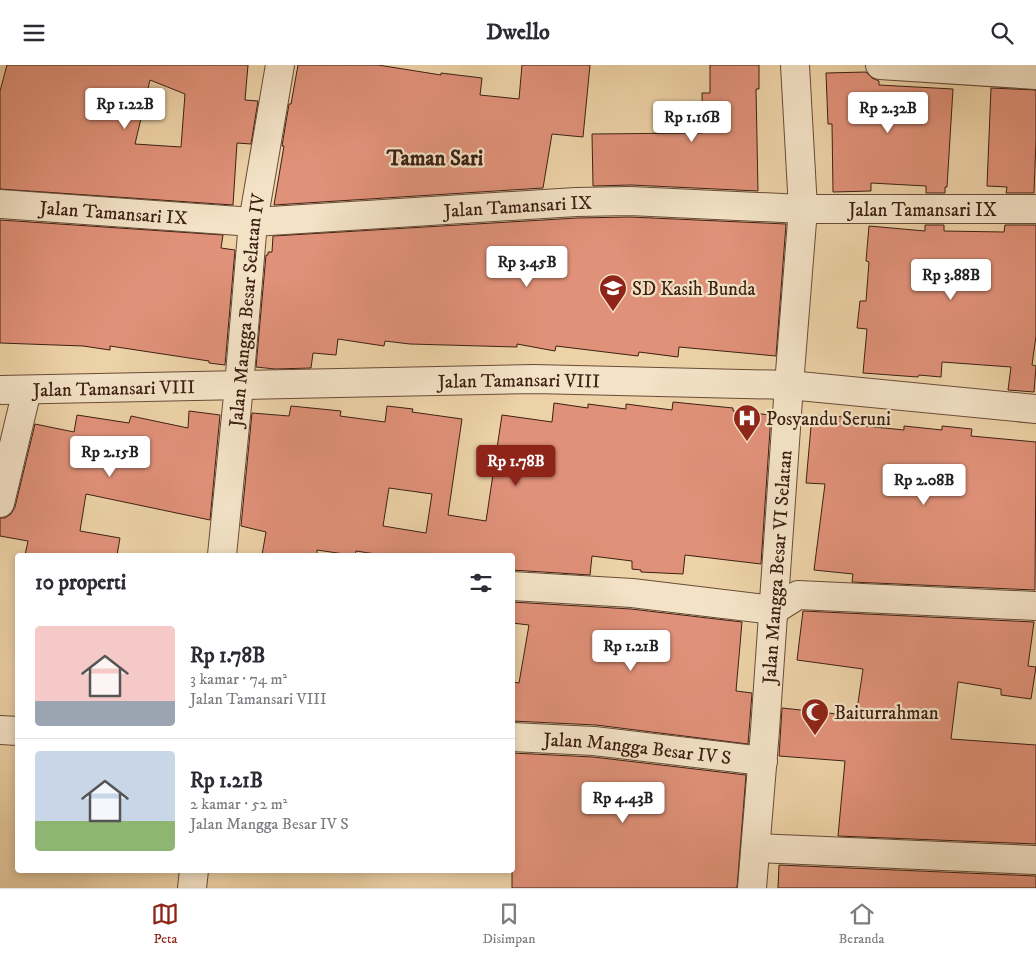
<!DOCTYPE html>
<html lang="id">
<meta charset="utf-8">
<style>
body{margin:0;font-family:"IM FELL DW Pica",serif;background:#f7f7f7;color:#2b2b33;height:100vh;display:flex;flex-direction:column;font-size:19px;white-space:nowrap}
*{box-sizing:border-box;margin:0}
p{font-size:16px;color:#7c7c81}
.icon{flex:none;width:28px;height:28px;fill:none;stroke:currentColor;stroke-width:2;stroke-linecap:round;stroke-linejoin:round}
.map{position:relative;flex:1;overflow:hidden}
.drawer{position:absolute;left:15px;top:488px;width:500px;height:320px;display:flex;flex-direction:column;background:#fff;border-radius:5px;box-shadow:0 2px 8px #0003}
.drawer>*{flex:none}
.price{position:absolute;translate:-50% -42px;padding:0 11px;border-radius:5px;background:#fff;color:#222;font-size:16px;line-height:32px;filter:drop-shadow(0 1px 2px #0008)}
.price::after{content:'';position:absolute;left:50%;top:30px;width:15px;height:11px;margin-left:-8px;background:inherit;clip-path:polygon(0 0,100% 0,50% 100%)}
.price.on{background:#8f2418;color:#fff}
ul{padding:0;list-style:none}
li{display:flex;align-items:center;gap:15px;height:125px;padding:0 20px}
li+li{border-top:1px solid #e1e1e2}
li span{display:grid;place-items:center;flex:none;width:140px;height:100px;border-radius:5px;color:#555}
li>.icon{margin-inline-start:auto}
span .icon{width:60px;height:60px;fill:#fffc;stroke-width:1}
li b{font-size:21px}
h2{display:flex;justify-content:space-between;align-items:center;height:60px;padding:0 20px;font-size:21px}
header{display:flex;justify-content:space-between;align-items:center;height:65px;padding:0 20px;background:#fff;font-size:22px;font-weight:800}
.dock{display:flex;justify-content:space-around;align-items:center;height:70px;border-top:1px solid #e1e1e2;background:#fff;font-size:14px;color:#7c7c81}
.dock a{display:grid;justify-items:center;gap:2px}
.dock .on{color:#8f2418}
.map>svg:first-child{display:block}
.building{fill:#e09179;stroke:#3d2013;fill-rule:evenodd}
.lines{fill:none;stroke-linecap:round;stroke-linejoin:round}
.minor-casing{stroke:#694c38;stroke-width:30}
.minor{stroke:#f3e2c6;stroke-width:28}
.labels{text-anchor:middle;stroke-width:4.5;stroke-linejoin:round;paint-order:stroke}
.street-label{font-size:19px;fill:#3d2013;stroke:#f3e2c6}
.poi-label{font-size:19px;fill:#3d2013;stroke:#f3e2c6;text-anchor:start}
.quarter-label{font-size:21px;font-weight:bold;fill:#3d2013;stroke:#f3e2c6}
</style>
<header><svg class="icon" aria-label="menu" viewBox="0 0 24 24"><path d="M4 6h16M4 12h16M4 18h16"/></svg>Dwello<svg class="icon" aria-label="search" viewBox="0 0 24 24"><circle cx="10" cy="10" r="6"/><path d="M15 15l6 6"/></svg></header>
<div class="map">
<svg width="1036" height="823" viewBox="0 0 1036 823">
<rect width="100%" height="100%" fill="#edd2a7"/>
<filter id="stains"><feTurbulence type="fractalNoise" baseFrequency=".004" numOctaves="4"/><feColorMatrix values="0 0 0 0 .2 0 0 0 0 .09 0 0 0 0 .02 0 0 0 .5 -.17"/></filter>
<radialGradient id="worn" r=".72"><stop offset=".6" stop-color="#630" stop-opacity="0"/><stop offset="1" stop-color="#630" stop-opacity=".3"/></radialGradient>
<path class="building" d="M7 0H248L245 35 258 36 251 79 237 78 233 140 0 124V26ZM150 15 185 29 181 82 135 79Z
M298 0H378L441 10V8L482 13 480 30 519 34 522 0H590L583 72 552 69 543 123 274 140 284 81H282L289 39H291Z
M710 0H759V24H756L758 126 631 120 593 121 592 69 703 68 702 28H710Z
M866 7 872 13 879 16V20L953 24 947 122H945V128H926V121L871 118V126L833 127 832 59H828L826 8Z
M991 23 1036 25V75L1034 128H1006L1007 122 987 121Z
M630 152 786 159 776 291 679 282 678 292 639 287 638 291 556 281 555 286 517 279V282L410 279 385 276 384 281 338 274 336 290 313 288 311 303 275 304 256 302 266 190H268V187H272L273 171 577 153Z
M0 155 223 170 221 183 235 185 225 300 209 298V296L110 281V285L83 281 0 278Z
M925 160H944V166L1004 167 1005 160H1036V271L1032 300 1036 301 1034 327 1008 325 1011 302 942 297 941 312 919 310 918 312 863 308 867 264 857 263 860 236H866L869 197 866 196 869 161 925 166Z
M673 337 733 343V346L771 350 761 499 685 490 683 509 641 507V505L632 504V496L592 491 590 510 512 505V490H382L356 486 355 490H351L317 485V490H262L266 467 241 461 252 348 289 351 291 341 341 346 340 351 385 357 387 341 413 344 412 347 462 354 448 450 486 456 502 350 552 357 554 338 588 343V339L626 344V339L672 345ZM389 423 432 429 426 468 383 461Z
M189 346 220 350 210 455 86 429 80 466 120 473 117 490H25L28 476 0 471V453H5L11 449 15 442 35 359 74 367 77 350 129 358 131 351 188 363Z
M812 350 846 352 845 359 904 365V361L942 365V361L972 364 971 371 1036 377 1035 525 852 517 853 509 814 505 825 419 806 418Z
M512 537 631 544 742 557 736 626 752 628 748 679 596 660 512 656V617L519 618 529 560 512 558Z
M803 546 1034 557 1028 601 1036 602 1031 634 1001 630V624L958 617 951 674 1036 680V779L838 771 845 696 779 691 782 643 856 651 863 604 797 595Z
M512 688 593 692 746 710 737 823H512Z
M779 800 1036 811V823H778Z"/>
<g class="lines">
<g class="minor-casing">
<g id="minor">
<path d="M880 0 1036 10"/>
<path id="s1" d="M0 139 253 157 576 137 630 136 803 144H1036"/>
<path id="s2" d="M0 325 534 314 789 320 1036 344"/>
<path d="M0 438 27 325"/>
<path id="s3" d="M222 490 239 321 253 157 280 0"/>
<path d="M512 521 632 528 774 545 798 530 1036 541"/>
<path d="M0 665 18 666"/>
<path id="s4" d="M512 672 594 676 763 696"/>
<path d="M756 783 1036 795"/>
<path d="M192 823 194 805"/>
<path id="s5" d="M752 823 765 665 789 320 803 144 795 0"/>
</g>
</g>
<use href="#minor" class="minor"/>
</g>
<defs>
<g id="school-pin" transform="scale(1.4375)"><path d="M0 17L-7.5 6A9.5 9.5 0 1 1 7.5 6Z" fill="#8f2418" stroke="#f3e2c6"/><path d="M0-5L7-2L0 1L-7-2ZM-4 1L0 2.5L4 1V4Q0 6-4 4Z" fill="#fff"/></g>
<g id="hospital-pin" transform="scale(1.4375)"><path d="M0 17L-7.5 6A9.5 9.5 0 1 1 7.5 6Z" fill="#8f2418" stroke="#f3e2c6"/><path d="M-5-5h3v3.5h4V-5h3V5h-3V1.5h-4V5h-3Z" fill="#fff"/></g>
<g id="mosque-pin" transform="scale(1.4375)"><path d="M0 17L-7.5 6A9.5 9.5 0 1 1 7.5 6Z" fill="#8f2418" stroke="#f3e2c6"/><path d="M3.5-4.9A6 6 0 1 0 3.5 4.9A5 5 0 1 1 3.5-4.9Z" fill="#fff"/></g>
</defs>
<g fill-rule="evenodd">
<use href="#school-pin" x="613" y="223"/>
<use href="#hospital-pin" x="747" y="353"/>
<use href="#mosque-pin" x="815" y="647"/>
</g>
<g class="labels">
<g class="street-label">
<text dy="7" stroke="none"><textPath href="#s1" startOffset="519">Jalan Tamansari IX</textPath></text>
<text dy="7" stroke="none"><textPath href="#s1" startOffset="924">Jalan Tamansari IX</textPath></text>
<text dy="7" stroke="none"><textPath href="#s1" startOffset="114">Jalan Tamansari IX</textPath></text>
<text dy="7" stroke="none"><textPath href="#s3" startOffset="246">Jalan Mangga Besar Selatan IV</textPath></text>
<text dy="7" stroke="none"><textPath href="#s2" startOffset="519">Jalan Tamansari VIII</textPath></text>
<text dy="7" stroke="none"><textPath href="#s2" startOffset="114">Jalan Tamansari VIII</textPath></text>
<text dy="7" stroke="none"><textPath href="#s5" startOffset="322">Jalan Mangga Besar VI Selatan</textPath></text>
<text dy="7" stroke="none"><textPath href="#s4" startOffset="126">Jalan Mangga Besar IV S</textPath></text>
</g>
<g class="poi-label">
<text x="632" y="230">SD Kasih Bunda</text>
<text x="766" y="360">Posyandu Seruni</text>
<text x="834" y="654">Baiturrahman</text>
</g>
<g class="quarter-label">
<text x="435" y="100">Taman Sari</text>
</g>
</g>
<rect width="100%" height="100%" filter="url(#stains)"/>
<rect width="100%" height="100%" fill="url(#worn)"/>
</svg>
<b class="price" style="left:125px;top:65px">Rp 1.22B</b>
<b class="price" style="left:888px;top:69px">Rp 2.32B</b>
<b class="price" style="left:692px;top:78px">Rp 1.16B</b>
<b class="price" style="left:527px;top:223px">Rp 3.45B</b>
<b class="price" style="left:951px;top:236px">Rp 3.88B</b>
<b class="price" style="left:110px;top:413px">Rp 2.15B</b>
<b class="price on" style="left:516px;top:422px">Rp 1.78B</b>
<b class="price" style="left:924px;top:441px">Rp 2.08B</b>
<b class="price" style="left:631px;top:607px">Rp 1.21B</b>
<b class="price" style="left:623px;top:759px">Rp 4.43B</b>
<section class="drawer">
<h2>10 properti<svg class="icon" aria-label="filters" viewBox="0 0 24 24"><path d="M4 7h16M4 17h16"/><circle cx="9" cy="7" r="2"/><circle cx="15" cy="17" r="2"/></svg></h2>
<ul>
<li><span style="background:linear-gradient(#f6c9c9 75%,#9aa5b1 0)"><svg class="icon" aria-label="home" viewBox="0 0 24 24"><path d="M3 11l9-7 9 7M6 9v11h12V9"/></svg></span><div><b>Rp 1.78B</b><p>3 kamar · 74 m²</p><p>Jalan Tamansari VIII</p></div></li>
<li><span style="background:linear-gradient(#c9d6e8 70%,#8fb573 0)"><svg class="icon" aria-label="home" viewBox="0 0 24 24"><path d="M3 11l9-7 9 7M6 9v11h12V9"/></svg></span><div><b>Rp 1.21B</b><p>2 kamar · 52 m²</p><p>Jalan Mangga Besar IV S</p></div></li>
</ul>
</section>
</div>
<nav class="dock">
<a class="on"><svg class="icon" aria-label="map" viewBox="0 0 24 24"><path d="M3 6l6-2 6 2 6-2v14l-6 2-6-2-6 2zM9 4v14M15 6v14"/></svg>Peta</a>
<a><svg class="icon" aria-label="saved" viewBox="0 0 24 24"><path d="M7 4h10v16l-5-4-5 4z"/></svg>Disimpan</a>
<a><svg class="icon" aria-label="home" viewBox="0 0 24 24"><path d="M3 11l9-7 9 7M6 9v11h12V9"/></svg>Beranda</a>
</nav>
